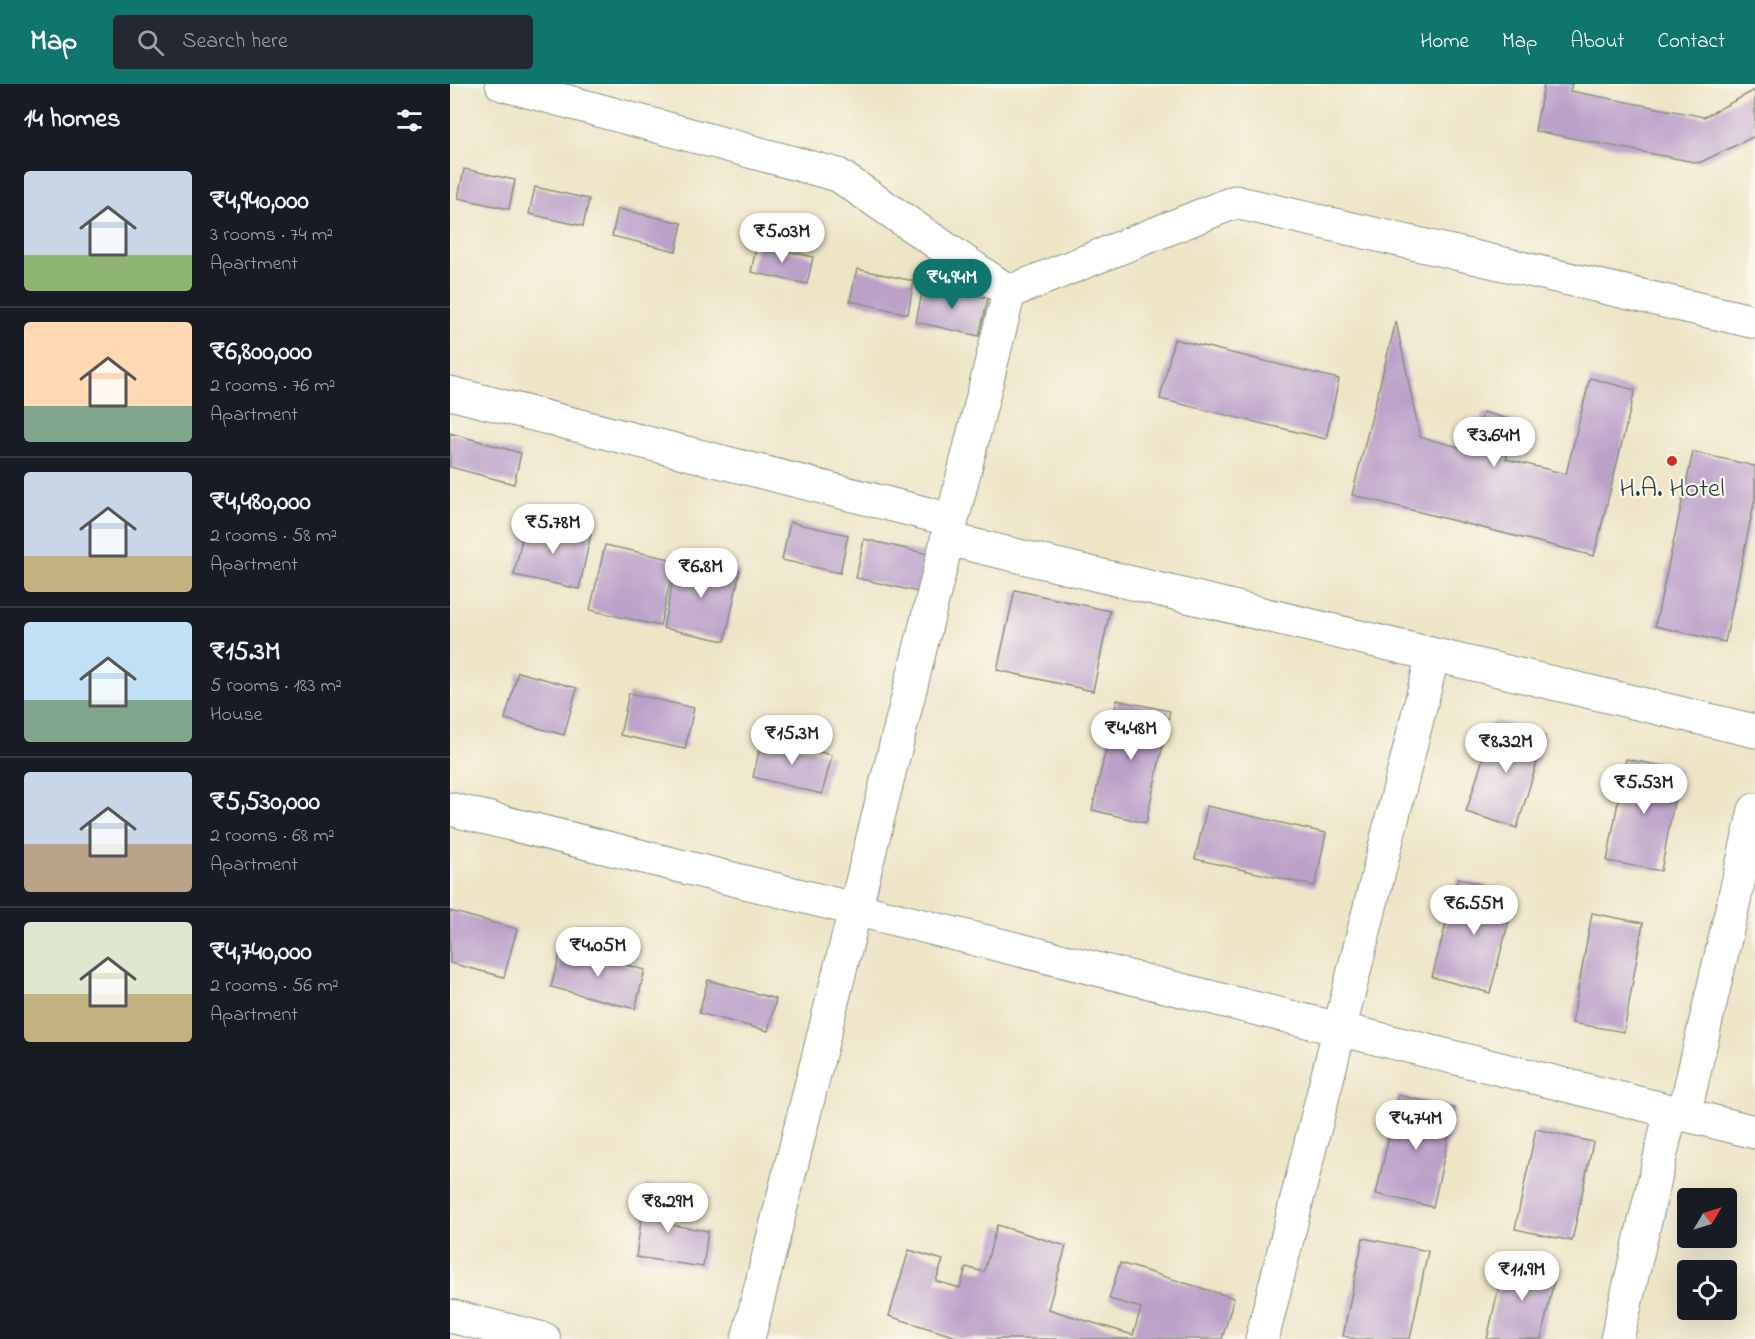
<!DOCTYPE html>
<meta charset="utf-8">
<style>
body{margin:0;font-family:"Indie Flower",sans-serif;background:#242831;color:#f1f3f6;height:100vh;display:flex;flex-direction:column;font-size:22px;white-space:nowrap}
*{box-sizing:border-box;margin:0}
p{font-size:20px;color:#9ea1a6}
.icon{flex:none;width:33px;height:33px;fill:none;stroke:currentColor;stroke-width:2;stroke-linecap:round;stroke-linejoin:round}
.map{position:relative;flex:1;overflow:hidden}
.details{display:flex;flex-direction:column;background:#171b24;width:450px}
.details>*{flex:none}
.needle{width:39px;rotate:52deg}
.fabs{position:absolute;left:1227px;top:1104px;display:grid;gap:12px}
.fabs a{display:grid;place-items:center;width:60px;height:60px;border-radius:6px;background:#171b24;box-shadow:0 6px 24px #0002;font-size:30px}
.price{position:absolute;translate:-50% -51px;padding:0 14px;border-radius:21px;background:#fff;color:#222;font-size:20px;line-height:39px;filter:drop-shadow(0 2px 3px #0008)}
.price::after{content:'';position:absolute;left:50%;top:36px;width:18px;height:14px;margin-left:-9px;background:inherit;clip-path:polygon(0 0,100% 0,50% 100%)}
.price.on{background:#0f766e;color:#fff}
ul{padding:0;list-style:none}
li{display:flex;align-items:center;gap:18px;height:150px;padding:0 24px}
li+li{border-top:2px solid #363941}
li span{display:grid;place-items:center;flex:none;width:168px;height:120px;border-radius:6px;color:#555}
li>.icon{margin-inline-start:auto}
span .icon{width:72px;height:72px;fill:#fffc;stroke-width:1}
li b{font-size:26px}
h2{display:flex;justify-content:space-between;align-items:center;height:72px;padding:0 24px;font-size:26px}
header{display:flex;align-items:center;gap:36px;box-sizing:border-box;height:84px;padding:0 30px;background:#0f766e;color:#fff}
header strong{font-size:28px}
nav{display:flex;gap:33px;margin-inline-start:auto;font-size:21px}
.search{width:420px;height:54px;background:#242831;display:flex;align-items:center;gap:15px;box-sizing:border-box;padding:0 21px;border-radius:6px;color:#9ea1a6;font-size:22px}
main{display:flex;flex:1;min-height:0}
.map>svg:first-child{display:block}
.building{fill:#bba0c9}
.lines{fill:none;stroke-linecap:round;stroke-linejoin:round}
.minor-casing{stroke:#86917e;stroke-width:35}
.minor{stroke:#fff;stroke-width:33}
.poi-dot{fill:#c8321e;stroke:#fbf7ec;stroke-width:2}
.labels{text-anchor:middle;stroke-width:4.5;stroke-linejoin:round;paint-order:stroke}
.poi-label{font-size:27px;fill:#1f3d34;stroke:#fbf7ec}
</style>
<header>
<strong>Map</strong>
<div class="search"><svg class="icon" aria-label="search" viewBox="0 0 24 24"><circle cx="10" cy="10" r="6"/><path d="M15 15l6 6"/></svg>Search here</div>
<nav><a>Home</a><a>Map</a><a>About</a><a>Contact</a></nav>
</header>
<main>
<section class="details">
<h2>14 homes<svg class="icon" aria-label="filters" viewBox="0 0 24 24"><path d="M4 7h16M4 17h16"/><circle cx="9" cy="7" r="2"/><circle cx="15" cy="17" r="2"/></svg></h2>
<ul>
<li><span style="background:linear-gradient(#c9d6e8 70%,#8fb573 0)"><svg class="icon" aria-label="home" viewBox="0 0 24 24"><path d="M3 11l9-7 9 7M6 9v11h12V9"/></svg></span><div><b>₹4,940,000</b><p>3 rooms · 74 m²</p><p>Apartment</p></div></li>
<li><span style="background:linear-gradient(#ffd9b3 70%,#7fa58c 0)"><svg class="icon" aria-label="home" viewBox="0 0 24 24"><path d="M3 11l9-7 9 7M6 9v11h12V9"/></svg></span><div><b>₹6,800,000</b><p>2 rooms · 76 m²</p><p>Apartment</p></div></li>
<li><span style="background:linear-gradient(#c9d6e8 70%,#c2b280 0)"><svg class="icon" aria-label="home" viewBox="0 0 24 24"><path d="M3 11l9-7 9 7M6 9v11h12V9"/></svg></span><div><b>₹4,480,000</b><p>2 rooms · 58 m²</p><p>Apartment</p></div></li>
<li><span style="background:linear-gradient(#bfe0f5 65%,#7fa58c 0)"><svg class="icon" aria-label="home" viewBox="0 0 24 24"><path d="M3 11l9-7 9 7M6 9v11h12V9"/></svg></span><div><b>₹15.3M</b><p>5 rooms · 183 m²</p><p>House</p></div></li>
<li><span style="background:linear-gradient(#c9d6e8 60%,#b9a48a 0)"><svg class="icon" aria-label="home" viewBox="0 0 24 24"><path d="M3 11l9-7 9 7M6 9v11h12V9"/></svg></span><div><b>₹5,530,000</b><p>2 rooms · 68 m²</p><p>Apartment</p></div></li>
<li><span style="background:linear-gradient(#dfe7d0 60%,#c2b280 0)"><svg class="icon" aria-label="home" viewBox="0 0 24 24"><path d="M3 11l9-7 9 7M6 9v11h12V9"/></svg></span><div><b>₹4,740,000</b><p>2 rooms · 56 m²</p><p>Apartment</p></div></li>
</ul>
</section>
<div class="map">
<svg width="1305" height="1255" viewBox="0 0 1305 1255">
<rect width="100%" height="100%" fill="#fbf7ec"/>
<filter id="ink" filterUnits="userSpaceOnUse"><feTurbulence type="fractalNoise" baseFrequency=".0167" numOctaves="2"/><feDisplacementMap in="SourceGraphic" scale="12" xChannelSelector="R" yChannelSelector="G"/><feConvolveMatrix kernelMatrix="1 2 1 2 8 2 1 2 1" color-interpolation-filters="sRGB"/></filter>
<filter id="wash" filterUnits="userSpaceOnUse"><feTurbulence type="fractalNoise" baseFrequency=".008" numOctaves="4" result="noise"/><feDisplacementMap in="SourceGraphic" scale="24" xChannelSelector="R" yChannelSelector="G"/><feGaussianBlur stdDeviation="1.35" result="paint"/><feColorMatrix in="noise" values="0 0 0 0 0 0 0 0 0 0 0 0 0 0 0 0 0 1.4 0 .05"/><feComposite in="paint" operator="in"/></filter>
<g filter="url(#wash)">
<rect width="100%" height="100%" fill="#eee5c7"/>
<g id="blocks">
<path class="building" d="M1094 0H1122L1120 7 1254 33 1305 6V52L1249 79 1085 47Z
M14 85 65 96 59 125 8 114Z
M85 103 139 115 133 142 79 130Z
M168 125 232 139 226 167 162 152Z
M307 160 363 173 357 200 301 188Z
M407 185 464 197 458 230 400 217Z
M474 200 538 214 529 252 466 238Z
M946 237 970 353 1024 367 1033 328 1066 337 1056 375 1116 390 1140 294 1185 306 1144 472 902 411Z
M724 255 889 295 876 355 710 315Z
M0 349 71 369 64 400 0 383Z
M1243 368 1305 382V415L1275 558 1205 542Z
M76 436 141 450 129 505 64 491Z
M340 438 398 451 390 489 332 476Z
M414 455 478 470 469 508 406 494Z
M155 461 225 476 210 542 140 526Z
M228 473 290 487 275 557 213 544Z
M565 506 660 527 643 607 547 586Z
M68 588 127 604 114 651 55 635Z
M179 609 244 624 235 665 170 651Z
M667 616 720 627 696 739 642 726Z
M1045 636 1095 652 1067 744 1016 728Z
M312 654 382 671 372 710 303 693Z
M1176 675 1230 685 1211 787 1157 777Z
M757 722 876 749 865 802 745 775Z
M1008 794 1066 810 1040 909 982 893Z
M0 827 67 845 54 893 0 879Z
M1142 829 1193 839 1174 948 1122 939Z
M112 863 195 886 185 925 101 903Z
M258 896 326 915 318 947 249 929Z
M948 1011 1005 1024 983 1123 926 1110Z
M1086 1045 1143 1058 1122 1157 1065 1145Z
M196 1101 220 1105 215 1140 258 1147 253 1183 186 1173Z
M547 1141 616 1162 598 1225 683 1251 691 1224 659 1215 670 1179 784 1214 772 1255H513L439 1232 459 1166 493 1176 486 1197 510 1204 516 1183 534 1188Z
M913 1154 978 1167 960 1255H906L893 1252Z
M1055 1175 1106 1187 1091 1255H1037Z"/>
</g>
</g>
<g filter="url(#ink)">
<use href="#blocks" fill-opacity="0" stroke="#86917e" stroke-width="1.5"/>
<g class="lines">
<g class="minor-casing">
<path id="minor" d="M52 0 388 91 559 208
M559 208 785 118 1305 238
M0 309 502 436
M497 455 1305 647
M0 725 1305 1048
M1234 1031 1305 726
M0 1232 94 1255
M298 1255 559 208
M812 1255 983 571
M1167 1255 1221 1027"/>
</g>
<use href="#minor" class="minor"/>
</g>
</g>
<circle class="poi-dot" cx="1222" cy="377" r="6"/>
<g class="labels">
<g class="poi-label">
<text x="1222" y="412">H.A. Hotel</text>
</g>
</g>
</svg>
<div class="fabs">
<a><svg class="needle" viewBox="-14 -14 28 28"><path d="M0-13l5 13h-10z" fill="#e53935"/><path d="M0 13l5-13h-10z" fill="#9ea1a6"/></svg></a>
<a><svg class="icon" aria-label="locate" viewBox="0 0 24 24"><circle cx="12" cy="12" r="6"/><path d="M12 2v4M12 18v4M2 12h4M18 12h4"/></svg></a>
</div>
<b class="price" style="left:332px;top:180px">₹5.03M</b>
<b class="price on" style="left:502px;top:226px">₹4.94M</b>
<b class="price" style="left:1044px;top:384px">₹3.64M</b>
<b class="price" style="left:103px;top:471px">₹5.78M</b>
<b class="price" style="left:251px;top:515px">₹6.8M</b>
<b class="price" style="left:681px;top:677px">₹4.48M</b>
<b class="price" style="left:342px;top:682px">₹15.3M</b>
<b class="price" style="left:1056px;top:690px">₹8.32M</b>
<b class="price" style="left:1194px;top:731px">₹5.53M</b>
<b class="price" style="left:1024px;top:852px">₹6.55M</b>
<b class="price" style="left:148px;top:894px">₹4.05M</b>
<b class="price" style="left:966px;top:1067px">₹4.74M</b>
<b class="price" style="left:218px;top:1150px">₹8.29M</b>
<b class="price" style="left:1072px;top:1218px">₹11.9M</b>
</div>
</main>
